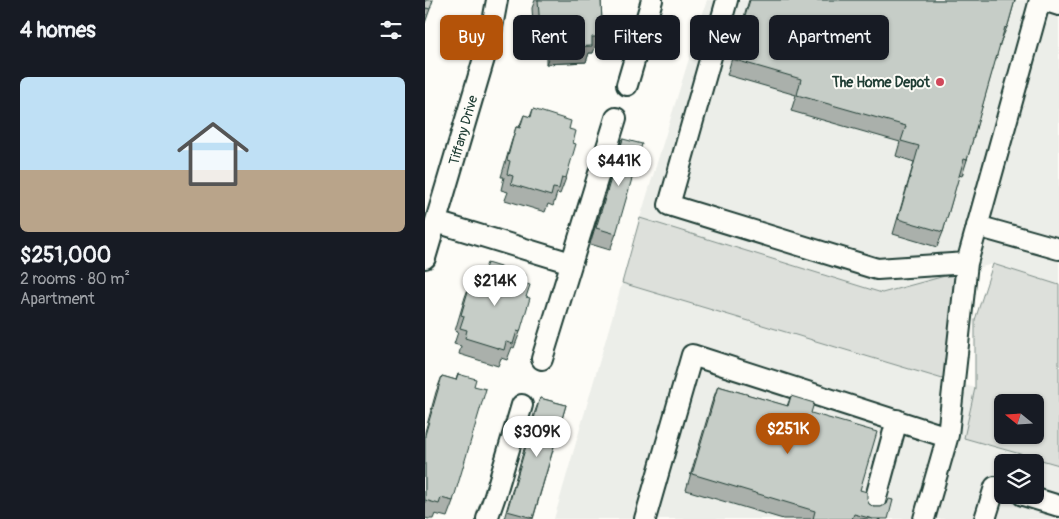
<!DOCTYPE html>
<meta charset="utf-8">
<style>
body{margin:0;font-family:Pangolin,sans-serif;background:#20242c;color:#f1f3f6;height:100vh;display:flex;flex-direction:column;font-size:19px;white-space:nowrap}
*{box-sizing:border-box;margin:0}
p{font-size:16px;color:#9ea1a6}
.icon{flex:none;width:28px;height:28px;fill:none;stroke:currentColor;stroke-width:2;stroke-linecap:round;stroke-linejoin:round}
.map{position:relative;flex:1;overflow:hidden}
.details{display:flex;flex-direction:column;background:#171b24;width:425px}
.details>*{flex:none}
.guide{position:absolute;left:15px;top:15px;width:475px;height:45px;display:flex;gap:10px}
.needle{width:32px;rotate:288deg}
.fabs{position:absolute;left:569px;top:394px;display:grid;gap:10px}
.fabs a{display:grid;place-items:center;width:50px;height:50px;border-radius:8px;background:#171b24;box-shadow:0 1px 4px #0004;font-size:25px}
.price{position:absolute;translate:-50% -42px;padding:0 11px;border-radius:18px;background:#fff;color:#222;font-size:16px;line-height:32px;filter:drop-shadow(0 1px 2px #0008)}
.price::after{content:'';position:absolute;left:50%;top:30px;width:15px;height:11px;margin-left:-8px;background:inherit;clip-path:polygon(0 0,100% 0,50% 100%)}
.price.on{background:#b45309;color:#fff}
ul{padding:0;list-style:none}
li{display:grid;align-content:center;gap:10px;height:265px;padding:0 20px}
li+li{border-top:1px solid #363941}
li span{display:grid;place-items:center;height:155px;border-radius:8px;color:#555}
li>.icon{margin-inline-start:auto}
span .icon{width:90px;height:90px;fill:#fffc;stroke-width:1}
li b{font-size:21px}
h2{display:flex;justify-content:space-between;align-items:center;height:60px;padding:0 20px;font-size:21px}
.pill{padding:0 18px;border-radius:8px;background:#171b24;box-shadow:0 1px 4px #0004;font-size:18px;line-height:45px}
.pill.on{background:#b45309;color:#fff}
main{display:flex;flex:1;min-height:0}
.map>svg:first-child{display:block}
.built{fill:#eceee9;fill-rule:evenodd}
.green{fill:#dde0db;stroke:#7e8e88;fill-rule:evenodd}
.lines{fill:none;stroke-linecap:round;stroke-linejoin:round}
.minor-casing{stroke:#1f3d34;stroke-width:24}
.minor{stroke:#fdfcf7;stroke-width:20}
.wall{fill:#aab0ab;stroke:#1f3d34}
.shaded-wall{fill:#8b908b;stroke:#1f3d34}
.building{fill:#c6cdc7;stroke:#1f3d34}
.poi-dot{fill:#d1495b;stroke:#fdfcf7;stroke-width:2}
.labels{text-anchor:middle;stroke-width:4;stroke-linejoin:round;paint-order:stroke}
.poi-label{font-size:14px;font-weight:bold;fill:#1f3d34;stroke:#fdfcf7;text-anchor:end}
.street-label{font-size:14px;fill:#1f3d34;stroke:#fdfcf7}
</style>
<main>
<section class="details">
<h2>4 homes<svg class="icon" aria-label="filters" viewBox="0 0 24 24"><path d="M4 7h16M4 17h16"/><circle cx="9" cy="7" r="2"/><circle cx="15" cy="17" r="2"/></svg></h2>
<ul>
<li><span style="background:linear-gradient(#bfe0f5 60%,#b9a48a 0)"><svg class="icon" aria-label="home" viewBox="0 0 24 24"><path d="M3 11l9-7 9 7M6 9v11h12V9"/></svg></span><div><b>$251,000</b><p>2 rooms · 80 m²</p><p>Apartment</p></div></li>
</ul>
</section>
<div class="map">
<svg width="634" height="519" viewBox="0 0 634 519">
<rect width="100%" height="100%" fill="#fdfcf7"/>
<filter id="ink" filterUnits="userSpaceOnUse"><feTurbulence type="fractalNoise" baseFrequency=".02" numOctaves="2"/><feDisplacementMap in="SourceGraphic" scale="10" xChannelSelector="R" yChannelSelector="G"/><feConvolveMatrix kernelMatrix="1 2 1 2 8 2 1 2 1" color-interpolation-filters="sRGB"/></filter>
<g filter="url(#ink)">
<path class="built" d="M282 0H634V285L568 264 457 293 215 218Z
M197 283 550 388 539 438 634 465V519H129ZM578 462H610V495H578Z"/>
<path class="green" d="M215 218 457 293 531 273 521 380 197 283Z
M568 264 634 285V465L539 438 550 388V320ZM578 402H610V435H578Z"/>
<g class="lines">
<g class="minor-casing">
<path id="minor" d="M302 0 244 205 452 269 542 263
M618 0 634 5
M202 85 227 0
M11 222 146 263
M552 226 634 249
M0 258 65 38 72 0
M117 359 191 118
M598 495 634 506
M447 512 472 420
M62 519 70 496 97 405
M220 519 267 355 522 437
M499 519 523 435 542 263 615 0
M560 519 570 487 578 489"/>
</g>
<use href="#minor" class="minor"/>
</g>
<path class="wall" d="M0 0 5 9 0 23Z
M110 0H176L177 23 168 53H164L161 62 121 64V56H114L113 44H109L107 8Z
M324 0H590L583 25 575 43 542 160 537 176 534 175 518 232 512 247 468 234 489 162 471 156 475 142 366 111 371 95 302 75Z
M108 109 144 129 148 143 141 178 135 194 132 193 128 206 123 204 120 212 80 200 83 192 76 190 79 177H76L86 143 91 127H94L99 115 105 117Z
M198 139 191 234 185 250 165 244 192 155Z
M53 269 98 283 101 297 95 332 89 348 87 347 82 360 76 358 73 366 34 354 36 346 29 344 33 332 30 331 40 297 46 281 48 282Z
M33 374 49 386 28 501 22 517 10 514 8 519H4L0 518V432L11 392 17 376 31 380Z
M293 386 362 406 366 396 386 413 444 504 449 507H456L468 500 448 519H358L261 490 287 402Z
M115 398 141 405 108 519H79L109 414Z"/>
<path class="shaded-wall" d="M177 23 172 37H174L168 53H164L161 62 121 64 127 48 167 37 173 24Z
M115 28H119L113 44H109Z
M119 40H127L121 56H114Z"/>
<path class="building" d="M0 0H8L5 9 1 8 0 11Z
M113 0H176L177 23 173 24 174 37H167V46L127 48V40H119V28H115Z
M325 0H590L583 25 581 28 580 27 542 160 539 159 518 232 473 219 494 146 476 141 481 126 372 95 376 79 307 59Z
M108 109 146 121 144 129 151 131 148 143 151 144 141 178 137 177 134 189 128 188 126 196 86 184 88 176 82 174 85 161 82 160 91 127 95 128 99 115 106 117Z
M198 139 217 144 191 234 171 228Z
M62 263 101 275 98 283 105 285 101 297 105 298 95 332 92 331 88 344 81 342 79 350 40 338 42 330 35 328 39 316 36 315 46 281 49 282 53 269 59 271Z
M33 374 51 379 49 386 61 389 28 501 16 498 14 504 0 500V435L17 376 31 380Z
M293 386 363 406 366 396 389 403 386 413 452 432 435 490 442 492V499L444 504 449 507H456L462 504 464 499 468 500 463 519H448L429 514 427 519H388L390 511 267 474Z
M115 398 141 405 108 518 82 511Z"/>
</g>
<circle class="poi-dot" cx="515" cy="82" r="5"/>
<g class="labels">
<g class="poi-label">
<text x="505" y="87">The Home Depot</text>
</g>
<g class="street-label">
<text transform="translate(38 130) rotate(-74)" y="5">Tiffany Drive</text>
</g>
</g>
</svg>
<div class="fabs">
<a><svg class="needle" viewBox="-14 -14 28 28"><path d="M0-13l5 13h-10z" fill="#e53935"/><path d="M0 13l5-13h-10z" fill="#9ea1a6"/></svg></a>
<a><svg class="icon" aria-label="layers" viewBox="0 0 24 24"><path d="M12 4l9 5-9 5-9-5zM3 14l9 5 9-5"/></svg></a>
</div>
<b class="price" style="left:194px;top:187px">$441K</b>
<b class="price" style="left:70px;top:307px">$214K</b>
<b class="price on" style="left:363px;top:455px">$251K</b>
<b class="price" style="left:112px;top:458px">$309K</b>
<div class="guide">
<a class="pill on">Buy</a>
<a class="pill">Rent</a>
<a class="pill">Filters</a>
<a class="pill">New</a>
<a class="pill">Apartment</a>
</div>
</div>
</main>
